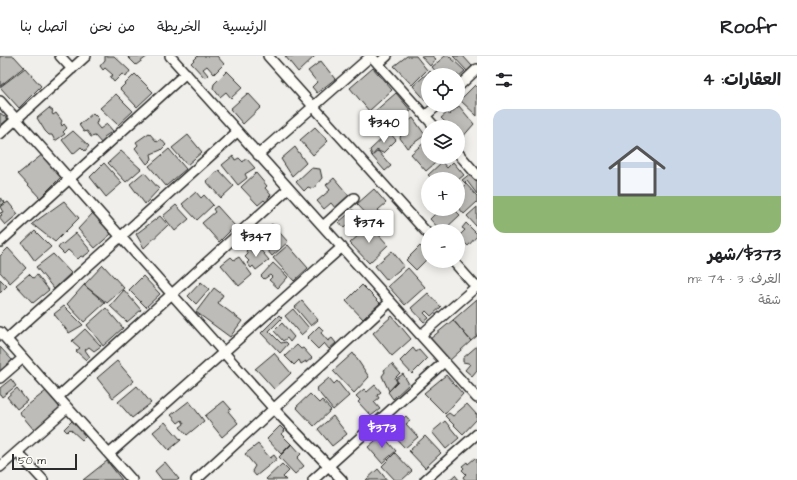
<!DOCTYPE html>
<html lang="ar">
<meta charset="utf-8">
<style>
body{margin:0;font-family:"Architects Daughter","Playpen Sans Arabic",sans-serif;background:#f6f6f6;color:#202124;direction:rtl;height:100vh;display:flex;flex-direction:column;font-size:15px;white-space:nowrap}
*{box-sizing:border-box;margin:0}
p{font-size:13px;color:#757577}
.icon{flex:none;width:22px;height:22px;fill:none;stroke:currentColor;stroke-width:2;stroke-linecap:round;stroke-linejoin:round}
.map{position:relative;flex:1;overflow:hidden;direction:ltr}
.panel{display:flex;flex-direction:column;background:#fff;width:320px}
.panel>*{flex:none}
.buttons{position:absolute;left:421px;top:12px;display:grid;gap:8px}
.buttons a{display:grid;place-items:center;width:44px;height:44px;border-radius:50%;background:#fff;box-shadow:0 2px 10px #0003;font-size:20px}
.scale{position:absolute;left:12px;bottom:10px;width:65px;box-sizing:border-box;padding-left:4px;border:2px solid #2b2b2b;border-top:0;font-size:11px;line-height:14px;white-space:nowrap;color:#2b2b2b;-webkit-text-stroke:3px #fdfcf7;paint-order:stroke}
.price{position:absolute;translate:-50% -34px;padding:0 9px;border-radius:4px;background:#fff;color:#222;font-size:13px;line-height:26px;filter:drop-shadow(0 1px 2px #0008)}
.price::after{content:'';position:absolute;left:50%;top:24px;width:12px;height:9px;margin-left:-6px;background:inherit;clip-path:polygon(0 0,100% 0,50% 100%)}
.price.selected{background:#7c3aed;color:#fff}
ul{padding:0;list-style:none}
li{display:grid;align-content:center;gap:8px;height:212px;padding:0 16px}
li+li{border-top:1px solid #e0e0e0}
li span{display:grid;place-items:center;height:124px;border-radius:12px;color:#555}
li>.icon{margin-inline-start:auto}
span .icon{width:72px;height:72px;fill:#fffc;stroke-width:1}
li b{font-size:17px}
h2{display:flex;justify-content:space-between;align-items:center;height:48px;padding:0 16px;font-size:17px}
header{display:flex;align-items:center;gap:24px;box-sizing:border-box;height:56px;padding:0 20px;background:#fff;border-bottom:1px solid #e0e0e0}
header strong{font-size:19px}
nav{display:flex;gap:22px;margin-inline-start:auto;font-size:14px}
main{display:flex;flex:1;min-height:0}
.map>svg:first-child{display:block}
.building{fill:#bdbcb8;stroke:#2b2b2b}
.lines{fill:none;stroke-linecap:round;stroke-linejoin:round}
.minor-casing{stroke:#2b2b2b;stroke-width:12}
.minor{stroke:#fdfcf7;stroke-width:9}
</style>
<header>
<strong>Roofr</strong>
<nav><a>الرئيسية</a><a>الخريطة</a><a>من نحن</a><a>اتصل بنا</a></nav>
</header>
<main>
<section class="panel">
<h2>العقارات: 4<svg class="icon" aria-label="filters" viewBox="0 0 24 24"><path d="M4 7h16M4 17h16"/><circle cx="9" cy="7" r="2"/><circle cx="15" cy="17" r="2"/></svg></h2>
<ul>
<li><span style="background:linear-gradient(#c9d6e8 70%,#8fb573 0)"><svg class="icon" aria-label="home" viewBox="0 0 24 24"><path d="M3 11l9-7 9 7M6 9v11h12V9"/></svg></span><div><b>$373/شهر</b><p>الغرف: 3 · 74 m²</p><p>شقة</p></div></li>
</ul>
</section>
<div class="map">
<svg width="477" height="424" viewBox="0 0 477 424">
<rect width="100%" height="100%" fill="#f0efeb"/>
<filter id="ink" filterUnits="userSpaceOnUse"><feTurbulence type="fractalNoise" baseFrequency=".025" numOctaves="2"/><feDisplacementMap in="SourceGraphic" scale="8" xChannelSelector="R" yChannelSelector="G"/><feConvolveMatrix kernelMatrix="1 2 1 2 8 2 1 2 1" color-interpolation-filters="sRGB"/></filter>
<g filter="url(#ink)">
<path class="building" d="M0 0H14L24 11 0 30Z
M105 0H114L130 15 126 21 122 18 114 26 110 21 113 19 105 12 103 14 100 10 105 4Z
M127 0H148L136 9Z
M198 0H217L224 8 214 18 207 10 203 13 208 19 205 22 191 7Z
M285 0H315L298 16Z
M407 0H416L427 14 412 29 394 10Z
M421 0H432L436 3 430 10Z
M445 0H449L465 15 458 21V19H439L432 11Z
M453 0H463L472 10 467 15Z
M321 5 335 23 317 37 312 31 317 26 308 15Z
M25 12 41 30 19 52 0 31Z
M373 12 392 34 369 55 350 32Z
M227 15 243 31 231 42 226 36 220 41 213 32 214 28Z
M430 15 434 19H428V47L413 30Z
M135 18 153 36 137 51 120 33Z
M475 29 477 31V60L460 44Z
M248 37 261 51 243 68 230 53Z
M396 37 411 55 389 74 374 56Z
M116 38 133 55 118 69 100 52Z
M459 50 474 68 461 83 458 80V71H450L441 62 448 56 449 59Z
M49 52 53 55 52 57 53 59 56 57 62 65 61 67 62 70 64 68 67 72 63 76 65 78 55 85 52 79H49L45 75 37 62Z
M0 57 8 63 0 70Z
M93 57 98 62 96 68 100 73 107 68 113 75 104 81 108 85 102 88 95 80 91 81 87 75 84 76 79 69Z
M413 62 425 79 407 92 400 82 401 79 395 75Z
M315 71 328 85 313 99 300 84Z
M73 75 89 90 85 95 81 91 73 98 62 84Z
M389 76 396 84 383 97 378 95V93L372 100 370 94Z
M149 77 157 86 161 83 166 89 161 94 151 98 152 103 147 108 135 92 138 89 136 86Z
M188 79 202 96 187 109 172 92Z
M426 85 428 87V101L441 102 426 115 411 98Z
M295 91 306 107 292 120 281 103Z
M169 93 186 113 166 130 149 110Z
M121 95 141 113 126 126 108 107Z
M378 95 391 110 385 115 372 100Z
M43 98 61 121 40 142 18 118Z
M233 100 235 104 239 102 243 106 246 102 255 112 245 118 247 122 238 129 222 109Z
M442 106 447 112 453 106 464 119 458 124V123H432L428 119Z
M104 107 122 127 106 141 90 121Z
M311 112 320 113 322 122 313 133 308 131 304 135 296 126Z
M219 114 234 130 221 142 206 125Z
M144 116 159 133 145 148 130 128Z
M256 117 267 130 265 132 271 139 268 142 269 145 267 147 264 144 258 149 241 131Z
M471 117 477 125V138L467 125 465 127 462 124Z
M334 122 350 141 336 153 331 147 324 153 317 145 330 134 326 129Z
M466 128 477 140V146L464 158 458 151V135Z
M374 133 386 147 378 154 381 157 373 165 357 148Z
M196 136 201 142 204 139 213 149 197 164 182 148Z
M0 142 5 146 0 151Z
M64 145 79 162 55 186 32 168Z
M8 146 18 158 5 169 0 163V160L2 159 0 157 3 156 0 151Z
M176 149 189 163 175 175 163 160Z
M217 150 235 170 219 186 202 167 215 156 213 153Z
M477 151V169L476 170 467 160Z
M440 153H454L460 159 443 175H441L430 163Z
M353 154 365 168 354 177 347 169 344 172 339 166Z
M93 157 111 178 95 192 78 173Z
M160 160 168 169 144 192 136 178Z
M466 167 477 178V180L468 190 462 184 459 186 458 185V181L465 174 462 172Z
M272 168 288 186 272 200 262 188 265 186 256 181Z
M370 169 388 189 369 207 350 187Z
M35 175 51 191 35 205 22 187Z
M76 177 91 195 83 201 81 200 78 203 68 194 64 198 58 192 62 187 63 188Z
M458 186 464 192 459 197 458 196Z
M288 189 308 212 294 225 273 202Z
M420 190 428 198V202L416 214 406 204Z
M258 191 269 204 256 214 253 210 251 212 247 207 249 205 245 201 248 198 246 195 249 192 252 196Z
M8 192 26 212 10 227 0 216V200Z
M392 195 404 210 387 224 375 210Z
M53 198 71 217 54 233 36 211Z
M231 201 234 204 239 201 252 219 239 230 221 209Z
M273 207 288 221 278 232 269 224 272 221 270 219 264 223 261 220Z
M103 209 124 232 107 247 84 229Z
M408 212 425 231 405 249 388 230Z
M29 218 33 222 37 219 49 234 33 247 16 229Z
M143 220 160 238 146 251 129 234Z
M0 223 7 230 0 237Z
M201 226 209 233 196 248 188 240Z
M84 229 105 247 84 266 67 248Z
M362 229 380 247 363 263 346 245Z
M214 232 223 239 218 247 242 265 230 281 196 256Z
M124 234 141 254 127 266 110 250Z
M428 237 441 251 431 260 426 255 424 257 429 262 424 266 411 252Z
M477 243V280L471 285 453 264Z
M302 245 318 264 311 270 295 251Z
M64 250 83 269 69 277 54 258Z
M106 252 123 272 103 290 87 269Z
M293 253 309 272 301 279 285 260Z
M279 259 282 262 269 275 281 287 286 286 288 288 280 297 261 277Z
M392 260 411 283 392 300 373 277Z
M453 264 471 285 449 305 430 283Z
M282 267 294 281 290 286 287 282 283 285 274 275Z
M319 270 323 274 321 277 328 285 332 282 336 287 329 293 324 287 318 293 307 282Z
M85 273 101 290 94 295 89 291 85 294 90 301 86 304 76 295 80 292 72 285Z
M297 289 301 293 303 292 312 302 306 307V305L301 308 299 304 294 309 285 300Z
M477 290V314L472 320 465 314 470 308 468 307 463 306V302Z
M0 291 13 305 0 317Z
M413 292 416 296 419 294 427 303 412 318 400 305Z
M274 297 291 317 274 333 256 313H255Z
M353 297 369 321 354 337 333 315Z
M117 305 134 325 113 342 97 322Z
M392 308 400 317 395 322 397 326 389 335 382 320 385 316 384 314Z
M403 318 409 328 393 343 388 336 398 326 396 323Z
M446 319 463 338 445 358 424 337Z
M329 322 334 328 337 325 349 340 333 354 316 333Z
M11 323 16 330 2 341 0 338V332Z
M375 329 381 336 377 339 379 342 374 346 380 353 371 360 358 346 360 344 356 340 364 333 367 336Z
M137 330 151 347 132 362 118 346Z
M17 332 27 345 17 353 7 341Z
M46 335 61 353 34 374 19 356Z
M310 338 319 347 322 344 331 354 314 370 296 351Z
M189 345 204 365 187 379 180 371 184 368 182 364 178 367 171 359Z
M224 345 231 353 228 355 238 367 222 381 205 360Z
M467 348 477 359V363L463 378 445 360 449 357 453 360Z
M333 360 347 378 332 390 318 373Z
M406 360 410 365 406 368 418 381 405 392 389 375Z
M72 365 87 379 82 384 70 373 67 376 64 373Z
M445 365 459 382 446 393 432 376Z
M165 366 181 384 169 394 153 376Z
M280 370 285 375 281 378 291 388 281 398 267 383Z
M382 379 396 395 382 407 368 391Z
M425 380 441 397 425 412 409 395Z
M258 388 270 402 274 399 277 403 256 420 252 415 255 410 245 398Z
M292 388 301 398 297 402 304 410 295 418 279 401Z
M395 397 412 415 402 424H395L382 410Z
M475 402 477 404V424H465L463 421 466 418 462 414 464 412 462 410 467 406 468 408Z
M107 405 122 424H83Z
M165 406 179 423 178 424H162L155 415Z
M282 408 289 415 283 421 286 424H267L266 423Z
M378 413 387 424H366Z
M455 419 459 424H449Z"/>
<g class="lines">
<g class="minor-casing">
<path id="minor" d="M60 0 72 13
M170 0 477 342
M268 0 428 178
M371 0 435 71
M378 8 387 0
M458 31 477 13
M0 45 274 353 342 424
M425 60 438 49
M0 78 86 0
M458 97 477 119
M258 99 371 0
M323 170 354 142
M0 186 186 17
M453 205 477 232
M0 276 132 424
M421 279 477 230
M7 283 237 76
M0 322 23 302
M58 341 288 133
M17 396 43 424
M109 398 342 191
M0 411 67 352
M196 424 390 246
M313 424 444 306
M425 424 477 378"/>
</g>
<use href="#minor" class="minor"/>
</g>
</g>
</svg>
<div class="buttons">
<a><svg class="icon" aria-label="locate" viewBox="0 0 24 24"><circle cx="12" cy="12" r="6"/><path d="M12 2v4M12 18v4M2 12h4M18 12h4"/></svg></a>
<a><svg class="icon" aria-label="layers" viewBox="0 0 24 24"><path d="M12 4l9 5-9 5-9-5zM3 14l9 5 9-5"/></svg></a>
<a>+</a>
<a>−</a>
</div>
<div class="scale">50 m</div>
<b class="price" style="left:384px;top:88px">$340</b>
<b class="price" style="left:369px;top:188px">$374</b>
<b class="price" style="left:256px;top:202px">$347</b>
<b class="price selected" style="left:382px;top:393px">$373</b>
</div>
</main>
